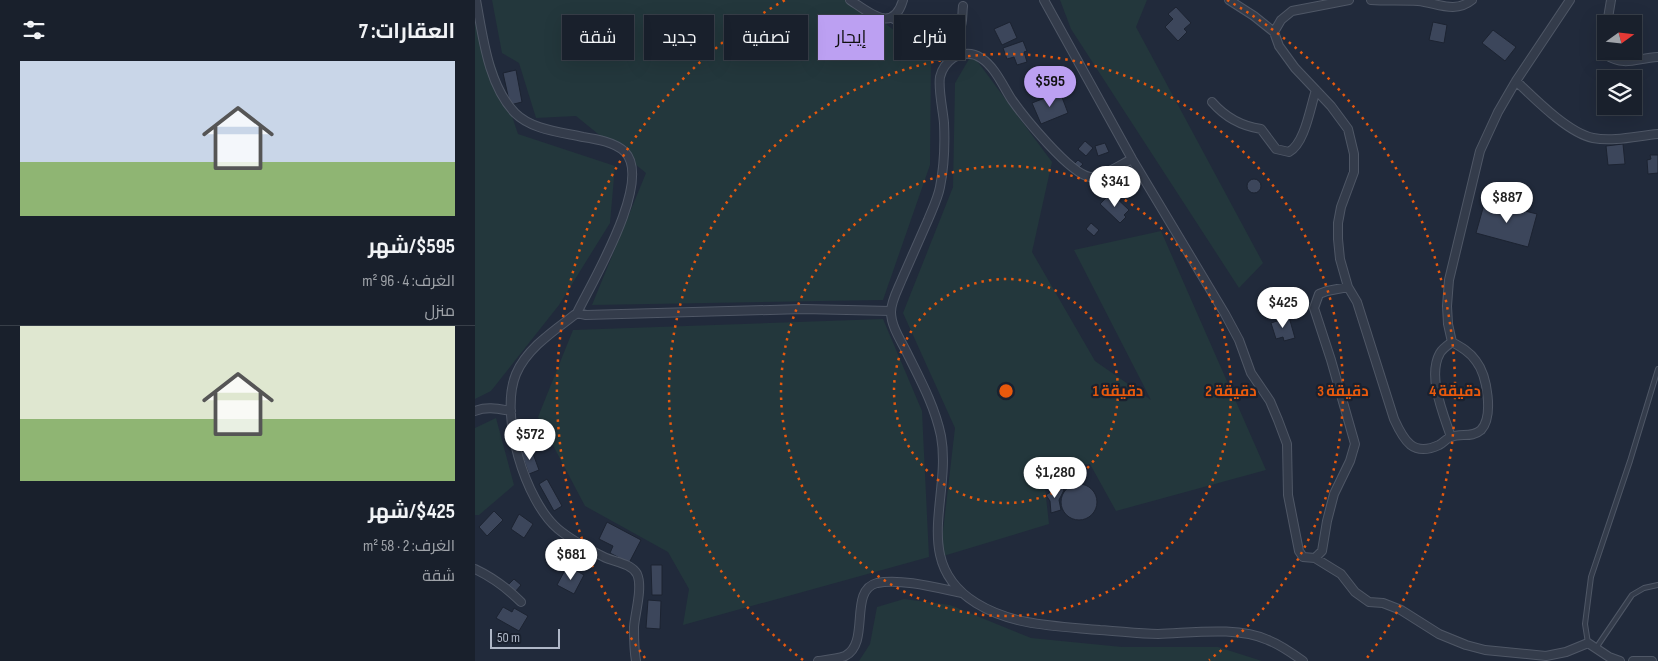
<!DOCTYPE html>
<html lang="ar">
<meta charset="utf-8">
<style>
body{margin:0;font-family:"Sofia Sans Condensed",Cairo,sans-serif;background:#222834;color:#f1f3f6;direction:rtl;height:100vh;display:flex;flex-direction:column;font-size:19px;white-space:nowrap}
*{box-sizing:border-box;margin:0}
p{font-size:16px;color:#9fa3a9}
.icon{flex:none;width:28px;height:28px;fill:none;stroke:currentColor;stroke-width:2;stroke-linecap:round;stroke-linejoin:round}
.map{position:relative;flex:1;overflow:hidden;direction:ltr}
.sheet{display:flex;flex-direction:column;background:#19202c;width:475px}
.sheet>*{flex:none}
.guide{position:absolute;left:15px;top:15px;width:475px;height:45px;direction:rtl;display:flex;gap:10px}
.needle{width:32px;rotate:75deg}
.buttons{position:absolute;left:1122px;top:15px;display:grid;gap:10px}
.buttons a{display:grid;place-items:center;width:45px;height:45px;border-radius:0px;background:#19202c;box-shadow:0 5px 20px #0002,0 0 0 1px #373e48;font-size:25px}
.scale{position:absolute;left:15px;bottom:12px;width:70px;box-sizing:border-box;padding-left:5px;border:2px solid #afb7c7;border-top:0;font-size:14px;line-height:18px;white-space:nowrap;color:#afb7c7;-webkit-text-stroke:4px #1a212f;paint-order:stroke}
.price{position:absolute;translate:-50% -42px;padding:0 11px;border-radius:18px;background:#fff;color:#222;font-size:16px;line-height:32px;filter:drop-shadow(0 1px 2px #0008)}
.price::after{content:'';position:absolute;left:50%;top:30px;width:15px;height:11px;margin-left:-8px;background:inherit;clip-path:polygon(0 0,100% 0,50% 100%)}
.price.current{background:#bca0f2;color:#111}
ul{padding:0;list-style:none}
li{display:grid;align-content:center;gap:10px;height:265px;padding:0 20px}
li+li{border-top:1px solid #373e48}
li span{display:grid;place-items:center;height:155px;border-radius:0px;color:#555}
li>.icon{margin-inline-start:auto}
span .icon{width:90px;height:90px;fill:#fffc;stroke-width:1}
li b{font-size:21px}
h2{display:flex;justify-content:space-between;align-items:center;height:60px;padding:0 20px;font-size:21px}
.tag{padding:0 18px;border-radius:0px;background:#19202c;box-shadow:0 5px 20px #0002,0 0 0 1px #373e48;font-size:18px;line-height:45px}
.tag.current{background:#bca0f2;color:#111}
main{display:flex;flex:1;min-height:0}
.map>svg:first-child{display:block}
.green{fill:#23373c}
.building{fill:#3c465b;stroke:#1c2331}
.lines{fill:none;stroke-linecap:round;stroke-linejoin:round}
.lane-casing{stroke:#4f5766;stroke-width:6}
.street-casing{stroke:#4f5766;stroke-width:10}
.lane{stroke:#343c4b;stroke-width:4}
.street{stroke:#343c4b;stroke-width:8}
.ring{fill:none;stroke:#e8590c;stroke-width:2.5;stroke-dasharray:2.5 5}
.centre{fill:#e8590c;stroke:#1a212f;stroke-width:2.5}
.ring-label{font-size:15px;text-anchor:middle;font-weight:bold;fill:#e8590c;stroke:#1a212f;stroke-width:4.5;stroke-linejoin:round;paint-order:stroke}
</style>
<main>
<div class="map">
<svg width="1183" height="661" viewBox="0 0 1183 661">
<rect width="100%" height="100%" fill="#212a3b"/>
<path class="green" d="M17 0H380L456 59 455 165 408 300 117 305 171 173 101 116 61 118 44 63 27 53Z
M585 0H672L661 27 788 263 764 288 596 29Z
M0 7 43 134 140 166 135 223 84 305 16 391 0 399Z
M497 54 577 162 557 252 620 361 676 400 599 250 686 231 791 470 641 511 615 464 568 470 574 524 465 557 480 428 428 313 478 187 480 83Z
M408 319 447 411 454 557 208 625 214 589 193 552 110 506 63 417 98 330Z
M21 418 39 485 4 515H0V428Z
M429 599 475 605 556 638 647 647H743L787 661H384L395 644 402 607Z"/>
<path class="building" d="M701 7 716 23 709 29 712 32 703 41 690 27 698 19 693 14Z
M535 22 542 38 527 45 519 29Z
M958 22 972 25 969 43 954 40Z
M1018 30 1041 47 1030 61 1007 43Z
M548 41 552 51 549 52 552 62 542 65 539 57 532 59 528 48Z
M41 70 47 102 35 105 28 73Z
M585 92 593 113 566 124 557 103Z
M610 141 618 148 611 156 603 149Z
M630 143 634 152 623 156 620 146Z
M1148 144 1150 164 1133 165 1131 146Z
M1175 155H1183V173L1173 174 1172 160 1176 159Z
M603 160 608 164 603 169 598 165Z
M772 186a7 7 0 1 1 14 0a7 7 0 1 1-14 0Z
M636 193 654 210 649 215 651 217 645 223 625 204Z
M1010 201 1062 214 1053 247 1001 233Z
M616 223 624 230 619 236 611 229Z
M814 317 820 338 809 341 808 337 801 339 796 323Z
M56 448 64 470 54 474 46 452Z
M72 479 87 506 79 511 64 484Z
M586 502a18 18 0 1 1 36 0a18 18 0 1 1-36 0Z
M586 485 589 490 584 500 586 510 576 513 575 501 571 495Z
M19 511 28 520 12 536 4 527Z
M44 514 58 524 49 538 36 529Z
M132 522 166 540 154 563 135 553 138 546 124 539Z
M176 565H187V595H177Z
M90 570 98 575 100 570 109 575 99 594 82 585Z
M39 579 46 585 40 592 33 585Z
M173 600 186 601 185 629 171 628Z
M28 607 37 612 39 608 53 616 44 631 21 618Z"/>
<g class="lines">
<g class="lane-casing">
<path id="lane" d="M1113 643 1110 624 1116 577 1155 461 1183 369
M1121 648 1157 595 1169 588 1183 585"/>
</g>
<g class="street-casing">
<path id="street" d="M1 0C8 37 13 85 40 113 57 130 86 132 108 137 121 139 140 142 150 152 178 181 117 282 102 313
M375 0C395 13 418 34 428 0
M569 0 657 159 750 314 764 340 776 373 795 401 803 420 812 444 813 495 824 551 828 557 840 558 866 574 880 592 894 602 908 603 926 610 964 634 991 645 1010 650 1071 656 1091 652 1113 643 1134 657 1145 661
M754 0 779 16 799 32 804 46 820 68 856 106 873 129 879 154V172L866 207 863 223V239L865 259 873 287 882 302 919 419C929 441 938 457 964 445 968 443 972 438 976 437 986 433 997 438 1006 430 1019 416 1012 375 1001 361 995 352 986 347 977 342
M896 0C911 1 928 0 943 1 962 3 980 14 997 0
M417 18C433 26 475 58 485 29 488 23 487 13 488 6
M1132 24 1136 0
M1131 31 1128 44 1131 55C1151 67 1161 58 1183 57
M799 32 806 20 817 11 874 0
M1041 81C1059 98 1093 133 1118 138 1138 142 1162 136 1183 134
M737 102C750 117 766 126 786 129L801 149 814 152C830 143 835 108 841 90
M657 159C647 164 626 178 615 177 595 174 549 117 537 100 528 86 520 67 506 58 497 52 487 53 478 58 472 62 467 69 465 77 463 89 468 110 469 123 470 144 469 167 465 187 463 198 457 210 453 220 444 240 436 259 427 279 423 289 416 301 416 312 416 327 427 342 433 355 446 381 460 407 466 436 477 496 435 562 501 603 538 626 582 626 625 630 644 631 664 634 683 634 717 633 762 626 793 640 806 645 817 653 828 661
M0 411C12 406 24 409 36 411
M976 437C968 413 952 376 965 353 968 348 973 345 977 342L973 324 972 306 974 280 1005 151 1023 112 1041 81 1095 0
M840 558 847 551 852 521 859 494 875 461 880 444 856 360 839 308 844 294 852 291 873 287
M0 569C17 577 33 589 46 602
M161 661C159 650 159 638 159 627 160 613 168 587 162 574 156 563 139 562 129 557 115 550 95 539 83 529 50 501 24 415 41 374 52 348 80 330 102 313L111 315 328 309 416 311
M343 661C351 660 362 659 370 656 396 643 373 590 402 583 426 578 463 588 487 593
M1158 661H1177"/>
</g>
<use href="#lane" class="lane"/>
<use href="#street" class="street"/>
</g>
<g class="ring">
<circle cx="531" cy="391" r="112"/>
<circle cx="531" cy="391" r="225"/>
<path d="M328 660A337 337 0 1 1 734 660"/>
<path d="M170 658A449 449 0 0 1 310 0M752 0A449 449 0 0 1 892 658"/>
</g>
<circle cx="531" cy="391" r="8" class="centre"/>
<g class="ring-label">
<text x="643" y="396">1 دقيقة</text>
<text x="756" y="396">2 دقيقة</text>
<text x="868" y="396">3 دقيقة</text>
<text x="980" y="396">4 دقيقة</text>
</g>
</svg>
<div class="buttons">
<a><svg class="needle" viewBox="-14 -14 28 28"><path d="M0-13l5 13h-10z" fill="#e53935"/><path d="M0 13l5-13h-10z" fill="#9fa3a9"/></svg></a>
<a><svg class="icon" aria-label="layers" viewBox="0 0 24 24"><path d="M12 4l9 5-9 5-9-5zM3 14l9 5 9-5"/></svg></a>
</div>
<div class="scale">50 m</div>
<b class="price current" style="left:575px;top:108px">$595</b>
<b class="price" style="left:640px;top:208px">$341</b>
<b class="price" style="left:1032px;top:224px">$887</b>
<b class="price" style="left:808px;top:329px">$425</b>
<b class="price" style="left:55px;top:461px">$572</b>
<b class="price" style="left:580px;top:499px">$1,280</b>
<b class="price" style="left:96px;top:581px">$681</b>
<div class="guide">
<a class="tag">شراء</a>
<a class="tag current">إيجار</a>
<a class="tag">تصفية</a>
<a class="tag">جديد</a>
<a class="tag">شقة</a>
</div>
</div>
<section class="sheet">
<h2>العقارات: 7<svg class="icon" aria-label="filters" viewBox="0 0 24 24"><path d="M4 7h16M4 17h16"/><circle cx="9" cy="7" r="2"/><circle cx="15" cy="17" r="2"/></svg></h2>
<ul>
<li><span style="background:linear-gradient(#c9d6e8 65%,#8fb573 0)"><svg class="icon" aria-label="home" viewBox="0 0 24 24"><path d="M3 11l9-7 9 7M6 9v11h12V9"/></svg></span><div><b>$595/شهر</b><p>الغرف: 4 · 96 m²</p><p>منزل</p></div></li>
<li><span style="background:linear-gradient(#dfe7d0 60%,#8fb573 0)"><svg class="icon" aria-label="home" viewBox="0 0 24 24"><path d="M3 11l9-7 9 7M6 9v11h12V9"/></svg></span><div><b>$425/شهر</b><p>الغرف: 2 · 58 m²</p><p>شقة</p></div></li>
</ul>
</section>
</main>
